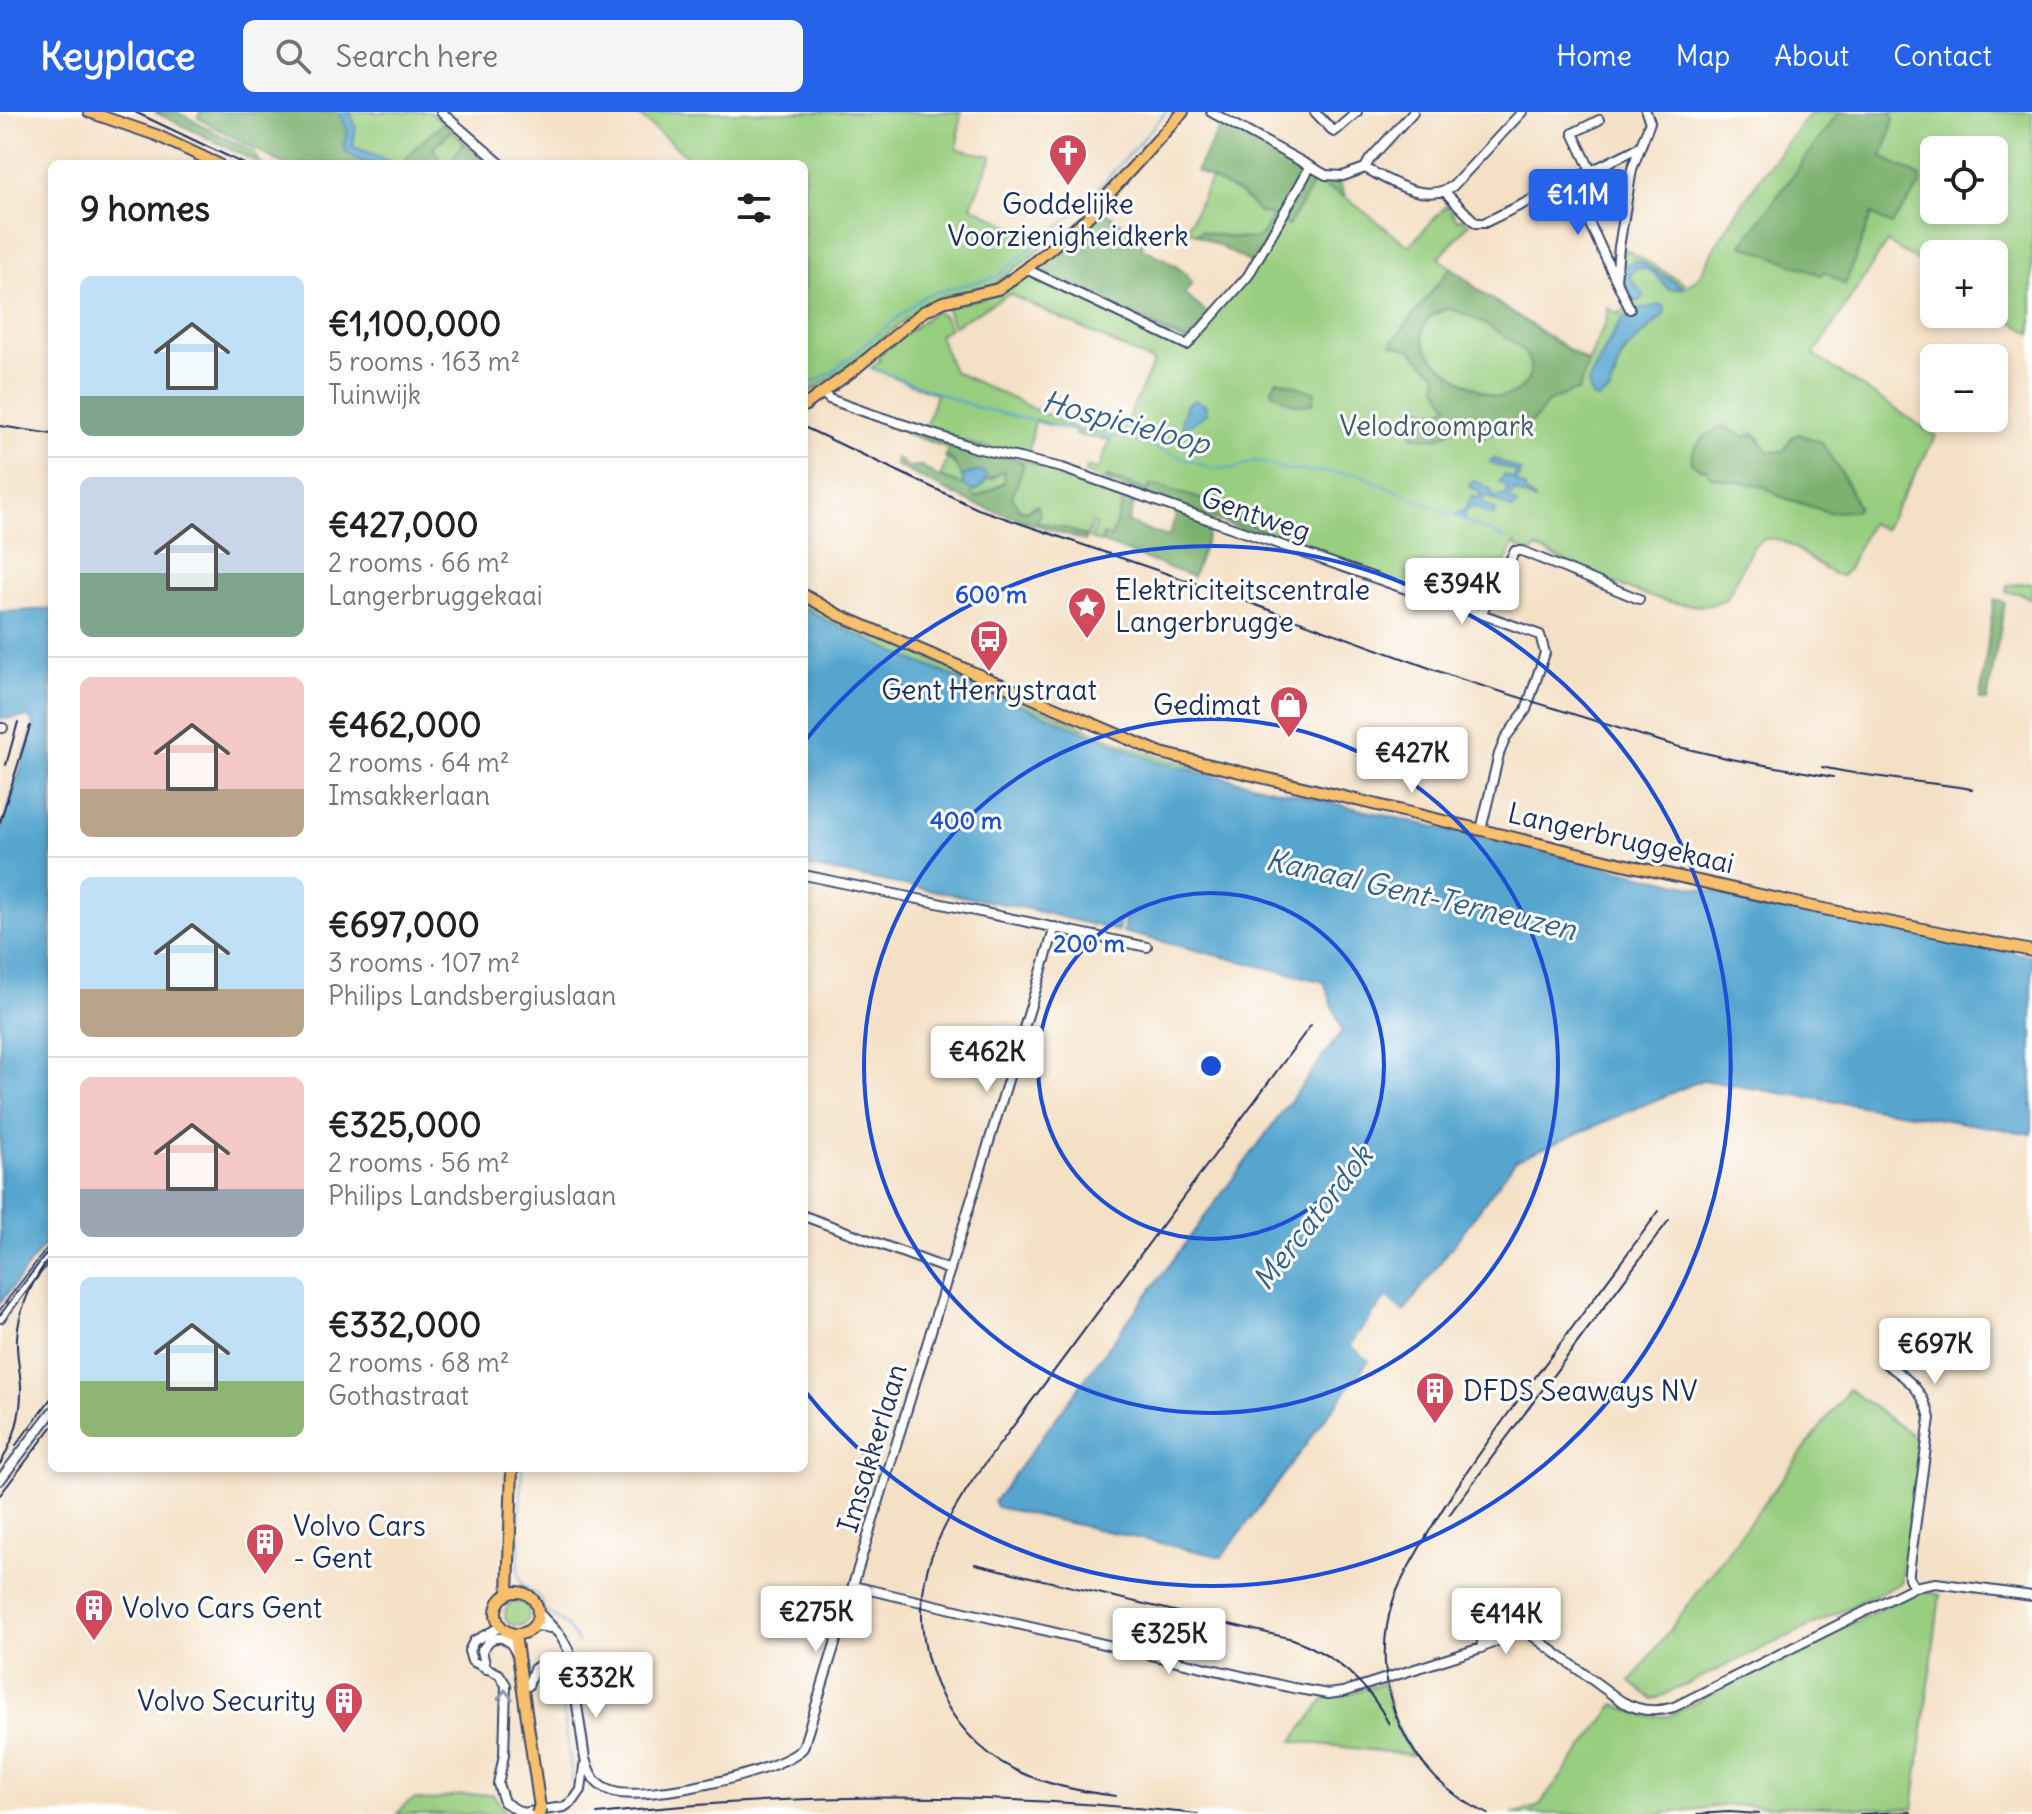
<!DOCTYPE html>
<meta charset="utf-8">
<style>
body{margin:0;font-family:Delius,sans-serif;background:#f6f6f6;color:#202124;height:100vh;display:flex;flex-direction:column;font-size:30px;white-space:nowrap}
*{box-sizing:border-box;margin:0}
p{font-size:26px;color:#757577}
.icon{flex:none;width:44px;height:44px;fill:none;stroke:currentColor;stroke-width:2;stroke-linecap:round;stroke-linejoin:round}
.map{position:relative;flex:1;overflow:hidden}
.drawer{position:absolute;left:48px;top:48px;width:760px;height:1312px;display:flex;flex-direction:column;background:#fff;border-radius:12px;box-shadow:0 4px 12px #0003}
.drawer>*{flex:none}
.buttons{position:absolute;left:1920px;top:24px;display:grid;gap:16px}
.buttons a{display:grid;place-items:center;width:88px;height:88px;border-radius:12px;background:#fff;box-shadow:0 4px 12px #0003;font-size:40px}
.price{position:absolute;translate:-50% -68px;padding:0 18px;border-radius:8px;background:#fff;color:#222;font-size:26px;line-height:52px;filter:drop-shadow(0 2px 4px #0008)}
.price::after{content:'';position:absolute;left:50%;top:48px;width:24px;height:18px;margin-left:-12px;background:inherit;clip-path:polygon(0 0,100% 0,50% 100%)}
.price.active{background:#2563eb;color:#fff}
ul{padding:0;list-style:none}
li{display:flex;align-items:center;gap:24px;height:200px;padding:0 32px}
li+li{border-top:2px solid #e0e0e0}
li span{display:grid;place-items:center;flex:none;width:224px;height:160px;border-radius:12px;color:#555}
li>.icon{margin-inline-start:auto}
span .icon{width:96px;height:96px;fill:#fffc;stroke-width:1}
li b{font-size:34px}
h2{display:flex;justify-content:space-between;align-items:center;height:96px;padding:0 32px;font-size:34px}
header{display:flex;align-items:center;gap:48px;box-sizing:border-box;height:112px;padding:0 40px;background:#2563eb;color:#fff}
header strong{font-size:38px}
nav{display:flex;gap:44px;margin-inline-start:auto;font-size:28px}
.search{width:560px;height:72px;background:#f6f6f6;display:flex;align-items:center;gap:20px;box-sizing:border-box;padding:0 28px;border-radius:12px;color:#757577;font-size:30px}
.map>svg:first-child{display:block}
.green{fill:#98ce7f;stroke:#5a7e6e;stroke-width:2;fill-rule:evenodd}
.forest{fill:#7ab16e;stroke:#4a7066;stroke-width:2;fill-rule:evenodd}
.water{fill:#54a5cf;stroke:#386a96;stroke-width:2}
.pier{fill:#f4e0c5}
.lines{fill:none;stroke-linecap:round;stroke-linejoin:round}
.stream{stroke:#54a5cf;stroke-width:2}
.minor-casing{stroke:#3c4a6d;stroke-width:12}
.major-casing{stroke:#3c4a6d;stroke-width:14}
.minor{stroke:#fff;stroke-width:8}
.major{stroke:#f8bf6c;stroke-width:10}
.rail{stroke:#1b2f5e;stroke-width:2}
.highway-bridge-casing{stroke:#3c4a6d;stroke-width:16;stroke-linecap:butt}
.highway-bridge{stroke:#f8bf6c;stroke-width:12}
.oneway{stroke:#8d97ae}
.ring{fill:none;stroke:#1d4ed8;stroke-width:4}
.labels{text-anchor:middle;stroke-width:6;stroke-linejoin:round;paint-order:stroke}
.poi-label{font-size:28px;fill:#1b2f5e;stroke:#fff;text-anchor:start}
.park-label{font-size:28px;fill:#405f68;stroke:#fff}
.street-label{font-size:28px;fill:#1b2f5e;stroke:#fff}
.water-label{font-size:30px;font-style:italic;fill:#325e8b;stroke:#fff}
.centre{fill:#1d4ed8;stroke:#fff;stroke-width:4}
.ring-label{font-size:24px;text-anchor:middle;font-weight:bold;fill:#1d4ed8;stroke:#fff;stroke-width:6;stroke-linejoin:round;paint-order:stroke}
</style>
<header>
<strong>Keyplace</strong>
<div class="search"><svg class="icon" aria-label="search" viewBox="0 0 24 24"><circle cx="10" cy="10" r="6"/><path d="M15 15l6 6"/></svg>Search here</div>
<nav><a>Home</a><a>Map</a><a>About</a><a>Contact</a></nav>
</header>
<div class="map">
<svg width="2032" height="1702" viewBox="0 0 2032 1702">
<rect width="100%" height="100%" fill="#fff"/>
<filter id="ink" filterUnits="userSpaceOnUse"><feTurbulence type="fractalNoise" baseFrequency=".0125" numOctaves="2"/><feDisplacementMap in="SourceGraphic" scale="16" xChannelSelector="R" yChannelSelector="G"/><feConvolveMatrix kernelMatrix="1 2 1 2 8 2 1 2 1" color-interpolation-filters="sRGB"/></filter>
<filter id="wash" filterUnits="userSpaceOnUse"><feTurbulence type="fractalNoise" baseFrequency=".006" numOctaves="4" result="noise"/><feDisplacementMap in="SourceGraphic" scale="32" xChannelSelector="R" yChannelSelector="G"/><feGaussianBlur stdDeviation="1.8" result="paint"/><feColorMatrix in="noise" values="0 0 0 0 0 0 0 0 0 0 0 0 0 0 0 0 0 1.4 0 .05"/><feComposite in="paint" operator="in"/></filter>
<g filter="url(#wash)">
<rect width="100%" height="100%" fill="#f4e0c5"/>
<path class="green" d="M350 0H430L444 11C434 20 406 41 402 52 395 52 362 40 353 35Z
M635 0H961L957 37 992 44 971 94 1034 126 1042 136 995 172 941 185 919 196 851 252 804 284V52H696Z
M1812 0H1839L1743 133 1823 159 1872 102 1920 65 1882 45 1894 8 1891 0H2032V222L1994 198V142H1934V159L1887 130 1814 243 1936 324 1884 418 1870 411 1848 457 1842 464C1818 463 1777 404 1753 436 1742 452 1736 471 1726 487 1720 489 1714 493 1708 493 1657 498 1582 456 1536 436L1533 441 1518 436 1515 431 1482 493 1474 497 1271 427 1272 422 1212 398 1213 391 1151 373 1149 379 1108 365 1105 369 1085 361 1087 355 1096 358 1099 356 1110 328 1075 323 1076 319 1035 308 1028 344 976 333 925 317 936 282 871 256 880 248 877 244 935 199 943 204 950 216 939 223 953 259 1077 317 1121 321 1154 250 1009 182 953 214 946 196C983 184 995 187 1028 162L1185 229 1246 163 1278 107 1288 114 1314 69 1345 85 1409 134 1447 93 1457 108 1462 106 1469 112 1439 146 1482 181 1588 250 1606 209 1608 196 1618 202 1631 193 1618 166 1623 136 1688 173C1704 165 1707 148 1716 133 1744 87 1777 41 1812 0ZM1934 38H1994V98H1934ZM1641 150 1683 174 1684 176 1668 177C1659 165 1651 155 1635 156L1630 165 1637 178 1643 182 1632 190 1622 166ZM1664 203C1643 223 1618 237 1615 267L1589 269 1615 217ZM1759 325 1769 340 1784 339 1786 334 1828 400 1779 384 1766 375 1712 365 1707 357Z
M451 18 464 30 449 52H439L433 37Z
M1211 67 1241 82 1260 101 1272 103C1269 110 1265 122 1259 125 1250 130 1211 122 1201 119L1196 122 1187 117Z
M948 346 960 358 964 373 940 365Z
M1015 346 1126 381 1111 427 1103 424 1101 430 1090 427 1095 413 1092 411 1087 425 1070 418 1037 409 1036 393 1025 399 1018 396 1012 384 1018 369Z
M1004 358 1006 361 1004 371 980 385 972 384 973 379H977L987 367 992 368Z
M2032 471V487L2019 481 2006 480 2007 473Z
M804 488 837 506 1121 631 1160 645 1195 654V660L1157 650 904 544 827 509 804 495Z
M1849 1277 1922 1330 1901 1471 1653 1588 1631 1570Z
M1920 1477 1940 1483 1913 1697 1728 1693 1661 1702H1511L1537 1695 1542 1690 1615 1593 1646 1604H1668Z
M505 1502a12 12 0 1 1 24 0a12 12 0 1 1-24 0Z
M1384 1571 1393 1607 1412 1643 1293 1629 1326 1585 1348 1582Z
M493 1682 507 1702H397L407 1691 415 1687 428 1689 461 1683Z"/>
<path class="forest" d="M155 0H177L253 40 261 52Z
M200 0H339L348 19 343 35 347 40 366 52H283L198 6Z
M1839 0H1891L1894 7 1882 45C1894 52 1910 58 1920 65L1921 72 1891 113 1872 102 1845 173 1824 159 1821 163 1742 133Z
M444 11 451 18 433 37 438 43 439 52H402C406 41 434 20 444 11Z
M1222 12 1317 65 1339 69 1345 85 1314 70 1288 114 1279 108 1253 152 1196 122 1201 119C1211 122 1250 130 1258 125 1265 122 1269 110 1272 103L1260 101 1241 82 1196 59Z
M464 30 485 49 483 52H449Z
M1102 98 1146 127 1141 136C1156 142 1187 157 1192 172L1184 182 1211 204 1187 229 1033 156Z
M1451 155 1482 181 1588 251 1578 279C1567 282 1557 284 1548 291 1541 297 1539 306 1531 310 1515 319 1497 315 1483 325L1460 314C1438 326 1438 330 1412 323L1418 293 1429 299 1438 300 1448 293 1437 274 1438 261 1429 256 1411 238 1391 232ZM1448 197C1465 199 1513 226 1524 240 1542 263 1518 287 1495 285 1471 275 1413 246 1424 215 1428 204 1437 200 1448 197Z
M1277 268 1315 280 1313 291C1296 297 1285 288 1271 279Z
M1723 314 1745 325 1754 322 1769 340 1784 339 1792 325 1799 322 1821 330 1843 363 1858 395 1854 399 1828 400 1779 384 1766 375 1711 365 1707 357 1699 356 1691 350C1692 330 1707 323 1723 314Z
M906 317 1015 346 1024 353 1012 384 1018 396 1025 399 1038 394 1040 402 1037 409 1070 418 1087 425 1085 429 974 392 895 353 896 346 908 355 922 354C936 368 955 368 973 377L972 384 976 386 1004 371V359L988 368 979 359 962 364 952 347 945 345 948 336 905 321Z
M1107 365 1148 379 1151 372 1213 391V398L1273 422 1271 427 1105 369Z
M1126 381 1136 385 1128 411 1168 425 1178 399 1212 412 1193 465 1101 430 1103 423 1111 426Z
M1994 488 2005 491 1987 589 1980 588Z"/>
<path class="water" d="M339 0H350L356 15 353 35 379 44 390 52C371 52 355 52 343 34L348 19Z
M1635 149 1640 150 1684 176 1668 177C1659 165 1652 155 1635 156L1630 165 1645 185 1639 189 1632 190 1621 160 1625 153Z
M1660 193 1665 195 1664 203 1622 242 1609 280 1598 287 1593 286 1588 277 1589 269 1622 206 1641 197Z
M1196 288 1205 293 1207 301 1183 318 1182 308 1187 292Z
M1493 346 1521 359 1516 370 1524 375 1527 382 1535 387V389L1514 379 1509 387 1517 392 1513 398 1485 383 1482 390 1495 398 1493 404 1472 393 1464 403 1466 409 1454 404 1465 397 1472 384 1477 387 1481 381 1469 373 1474 368 1491 378 1494 385 1505 384 1508 376 1499 370 1504 363 1514 367 1516 360 1490 350Z
M979 359 985 362 987 367 980 377 973 379 964 373 962 364Z
M804 495 827 509 904 544 1157 650 1800 800 2032 844V1022L1702 968 1516 1048 1403 1201 1385 1187 1351 1233 1369 1248 1222 1445 996 1395 994 1390 1342 919 1324 870 1123 820 1125 809 1121 807 1118 819 1029 797 804 754Z
M52 497V1123L0 1191V722L34 613 29 605 0 607V500Z"/>
<path class="pier" d="M1386 1187 1403 1201 1401 1204 1386 1193 1356 1232 1371 1244 1369 1248 1351 1233Z"/>
<g class="lines">
<path class="stream" d="M1098 77 1166 0
M871 256 976 295 1077 320 1131 327 1211 356 1234 357 1255 349 1288 358 1358 362 1506 427
M804 275 832 260 925 183 996 165 1076 100
M520 1408 522 1356
M520 1424 518 1462 522 1472 541 1486 545 1499 567 1514 578 1531
M559 1565 573 1674"/>
</g>
</g>
<g filter="url(#ink)">
<g class="lines">
<g class="minor-casing">
<path id="minor" d="M441 0 501 52
M1211 0 1326 63 1343 64 1365 56C1392 70 1424 92 1453 74L1522 0
M1315 0 1334 20 1357 0
M1365 56 1370 47 1413 0
M1591 59 1573 21 1599 8
M1570 69 1615 166
M1444 79 1476 111H1484L1640 35
M1026 157 1187 233 1248 164 1310 55
M1630 197 1616 168 1619 135 1632 57 1650 10 1646 0
M822 280 829 287 868 301 976 336 1062 356 1463 497 1481 502 1515 439H1522L1639 487
M0 616H3
M1481 718 1499 642 1506 625 1526 598 1545 541 1540 523 1481 502
M804 763 1147 835
M804 1104 950 1158
M0 1206 52 1138
M1886 1252C1909 1267 1924 1280 1930 1306L1909 1460V1466L1914 1475
M0 1368 52 1300
M853 1474 1293 1576 1328 1582 1343 1580 1481 1536 1516 1520 1528 1521
M538 1500 560 1523 569 1539 585 1647C590 1662 595 1674 611 1679 643 1691 780 1661 803 1636L1055 815
M1511 1508 1621 1589C1638 1599 1655 1601 1674 1595L1914 1475 1936 1471 2032 1484
M500 1515 474 1529 469 1539 472 1549 499 1562 506 1573 504 1643 498 1672 504 1690 522 1701 564 1695 574 1688 581 1678 584 1654
M532 1516 538 1514 550 1516
M1481 1536 1482 1530 1504 1503
M486 1557 482 1538 490 1528C503 1522 511 1529 516 1541
M528 1574 534 1557 547 1548C562 1549 566 1558 573 1570"/>
</g>
<g class="major-casing">
<path id="major" d="M89 0 156 23 218 52
M804 294 855 257 923 200 943 190 998 177 1026 157 1086 107 1183 0
M804 483 839 503 1161 641 1623 752 1809 794 2032 839
M496 1501a21 21 0 1 1 42 0a21 21 0 1 1-42 0Z
M508 1482 512 1356
M515 1523 540 1696"/>
</g>
<use href="#minor" class="minor"/>
<use href="#major" class="major"/>
<path class="rail" d="M135 0 244 52
M0 314 52 322
M804 315 978 397 1206 475 1457 566 1679 635 1731 647 1833 665
M6 653 18 610
M1822 655C1871 666 1922 669 1972 677
M0 710 30 614
M0 1203 52 1134
M16 1333 52 1285
M0 1352C14 1328 22 1302 21 1274 20 1258 16 1241 17 1225 19 1197 31 1172 46 1150
M0 1383 52 1315
M1449 1403 1669 1108
M975 1452 1293 1527C1335 1543 1369 1572 1389 1612
M1116 1684C1082 1680 1046 1673 1015 1658 942 1621 907 1533 928 1455 937 1424 956 1394 973 1368L1311 913
M597 1702C798 1680 997 1680 1198 1702
M1488 1702C1407 1666 1366 1573 1393 1489 1400 1468 1412 1449 1423 1430 1449 1384 1479 1342 1510 1299 1560 1232 1609 1166 1659 1099
M1697 1702 1729 1700 1759 1702
M1860 1702 1911 1700"/>
<g class="highway-bridge-casing">
<path id="highway-bridge" d="M538 1702 540 1696"/>
</g>
<use href="#highway-bridge" class="highway-bridge"/>
</g>
<defs><path id="oneway-chevron" d="M-2-3.5L2.5 0L-2 3.5" fill="none" stroke-width="1.6" stroke-linecap="round" stroke-linejoin="round" transform="scale(2)"/></defs>
<use class="oneway" href="#oneway-chevron" transform="translate(505 1583) rotate(-91)"/>
</g>
<g class="ring">
<circle cx="1211" cy="954" r="173"/>
<circle cx="1211" cy="954" r="347"/>
<path d="M804 630A520 520 0 1 1 804 1278"/>
</g>
<defs>
<g id="church-pin" transform="scale(2)"><path d="M0 17L-7.5 6A9.5 9.5 0 1 1 7.5 6Z" fill="#d1495b" stroke="#fff"/><path d="M-1.2-6h2.4v3.5h3.3v2.4h-3.3V6h-2.4V-.1h-3.3v-2.4h3.3Z" fill="#fff"/></g>
<g id="sight-pin" transform="scale(2)"><path d="M0 17L-7.5 6A9.5 9.5 0 1 1 7.5 6Z" fill="#d1495b" stroke="#fff"/><path d="M0-6L1.8-2.2L6-1.7L2.9 1.2L3.7 5.4L0 3.3L-3.7 5.4L-2.9 1.2L-6-1.7L-1.8-2.2Z" fill="#fff"/></g>
<g id="bus-pin" transform="scale(2)"><path d="M0 17L-7.5 6A9.5 9.5 0 1 1 7.5 6Z" fill="#d1495b" stroke="#fff"/><path d="M-5-6H5V4H4V6H2V4H-2V6H-4V4H-5ZM-3.5-4V0h7V-4ZM-3.5 1.2v1.5H-2V1.2ZM2 1.2v1.5H3.5V1.2Z" fill="#fff"/></g>
<g id="shop-pin" transform="scale(2)"><path d="M0 17L-7.5 6A9.5 9.5 0 1 1 7.5 6Z" fill="#d1495b" stroke="#fff"/><path d="M-5-2.5h2.3a2.7 3.5 0 0 1 5.4 0H5L5.5 6h-11ZM-1.5-2.5h3a1.5 2.3 0 0 0-3 0Z" fill="#fff"/></g>
<g id="building-pin" transform="scale(2)"><path d="M0 17L-7.5 6A9.5 9.5 0 1 1 7.5 6Z" fill="#d1495b" stroke="#fff"/><path d="M-4-6H4V6H1V3H-1V6H-4ZM-2.5-4.3h1.7v1.8h-1.7ZM.8-4.3h1.7v1.8H.8ZM-2.5-1h1.7V.8h-1.7ZM.8-1h1.7V.8H.8Z" fill="#fff"/></g>
</defs>
<g fill-rule="evenodd">
<use href="#church-pin" x="1068" y="41"/>
<use href="#sight-pin" x="1087" y="494"/>
<use href="#bus-pin" x="989" y="527"/>
<use href="#shop-pin" x="1289" y="593"/>
<use href="#building-pin" x="1435" y="1279"/>
<use href="#building-pin" x="265" y="1430"/>
<use href="#building-pin" x="94" y="1496"/>
<use href="#building-pin" x="344" y="1589"/>
</g>
<g class="labels">
<g class="poi-label">
<text x="1068" y="102" text-anchor="middle">Goddelijke<tspan x="1068" dy="32">Voorzienigheidkerk</tspan></text>
<text x="1115" y="488">Elektriciteitscentrale<tspan x="1115" dy="32">Langerbrugge</tspan></text>
<text x="989" y="588" text-anchor="middle">Gent Herrystraat</text>
<text x="1261" y="603" text-anchor="end">Gedimat</text>
<text x="1463" y="1289">DFDS Seaways NV</text>
<text x="293" y="1424">Volvo Cars<tspan x="293" dy="32">- Gent</tspan></text>
<text x="122" y="1506">Volvo Cars Gent</text>
<text x="316" y="1599" text-anchor="end">Volvo Security</text>
</g>
<g class="park-label">
<text x="1437" y="324">Velodroompark</text>
</g>
<g class="street-label">
<text transform="translate(1256 402) rotate(19)" y="10">Gentweg</text>
<text transform="translate(1621 726) rotate(13)" y="10">Langerbruggekaai</text>
<text transform="translate(872 1336) rotate(-73)" y="10">Imsakkerlaan</text>
</g>
<g class="water-label">
<text transform="translate(1126 311) rotate(15)" y="10">Hospicieloop</text>
<text transform="translate(1421 783) rotate(13)" y="10">Kanaal Gent-Terneuzen</text>
<text transform="translate(1313 1106) rotate(-52)" y="10">Mercatordok</text>
</g>
</g>
<circle cx="1211" cy="954" r="12" class="centre"/>
<g class="ring-label">
<text x="991" y="491">600 m</text>
<text x="966" y="717">400 m</text>
<text x="1089" y="840">200 m</text>
</g>
</svg>
<div class="buttons">
<a><svg class="icon" aria-label="locate" viewBox="0 0 24 24"><circle cx="12" cy="12" r="6"/><path d="M12 2v4M12 18v4M2 12h4M18 12h4"/></svg></a>
<a>+</a>
<a>−</a>
</div>
<b class="price active" style="left:1578px;top:125px">€1.1M</b>
<b class="price" style="left:1462px;top:514px">€394K</b>
<b class="price" style="left:1412px;top:683px">€427K</b>
<b class="price" style="left:987px;top:982px">€462K</b>
<b class="price" style="left:1935px;top:1274px">€697K</b>
<b class="price" style="left:816px;top:1542px">€275K</b>
<b class="price" style="left:1506px;top:1544px">€414K</b>
<b class="price" style="left:1169px;top:1564px">€325K</b>
<b class="price" style="left:596px;top:1608px">€332K</b>
<section class="drawer">
<h2>9 homes<svg class="icon" aria-label="filters" viewBox="0 0 24 24"><path d="M4 7h16M4 17h16"/><circle cx="9" cy="7" r="2"/><circle cx="15" cy="17" r="2"/></svg></h2>
<ul>
<li><span style="background:linear-gradient(#bfe0f5 75%,#7fa58c 0)"><svg class="icon" aria-label="home" viewBox="0 0 24 24"><path d="M3 11l9-7 9 7M6 9v11h12V9"/></svg></span><div><b>€1,100,000</b><p>5 rooms · 163 m²</p><p>Tuinwijk</p></div></li>
<li><span style="background:linear-gradient(#c9d6e8 60%,#7fa58c 0)"><svg class="icon" aria-label="home" viewBox="0 0 24 24"><path d="M3 11l9-7 9 7M6 9v11h12V9"/></svg></span><div><b>€427,000</b><p>2 rooms · 66 m²</p><p>Langerbruggekaai</p></div></li>
<li><span style="background:linear-gradient(#f6c9c9 70%,#b9a48a 0)"><svg class="icon" aria-label="home" viewBox="0 0 24 24"><path d="M3 11l9-7 9 7M6 9v11h12V9"/></svg></span><div><b>€462,000</b><p>2 rooms · 64 m²</p><p>Imsakkerlaan</p></div></li>
<li><span style="background:linear-gradient(#bfe0f5 70%,#b9a48a 0)"><svg class="icon" aria-label="home" viewBox="0 0 24 24"><path d="M3 11l9-7 9 7M6 9v11h12V9"/></svg></span><div><b>€697,000</b><p>3 rooms · 107 m²</p><p>Philips Landsbergiuslaan</p></div></li>
<li><span style="background:linear-gradient(#f6c9c9 70%,#9aa5b1 0)"><svg class="icon" aria-label="home" viewBox="0 0 24 24"><path d="M3 11l9-7 9 7M6 9v11h12V9"/></svg></span><div><b>€325,000</b><p>2 rooms · 56 m²</p><p>Philips Landsbergiuslaan</p></div></li>
<li><span style="background:linear-gradient(#bfe0f5 65%,#8fb573 0)"><svg class="icon" aria-label="home" viewBox="0 0 24 24"><path d="M3 11l9-7 9 7M6 9v11h12V9"/></svg></span><div><b>€332,000</b><p>2 rooms · 68 m²</p><p>Gothastraat</p></div></li>
</ul>
</section>
</div>
